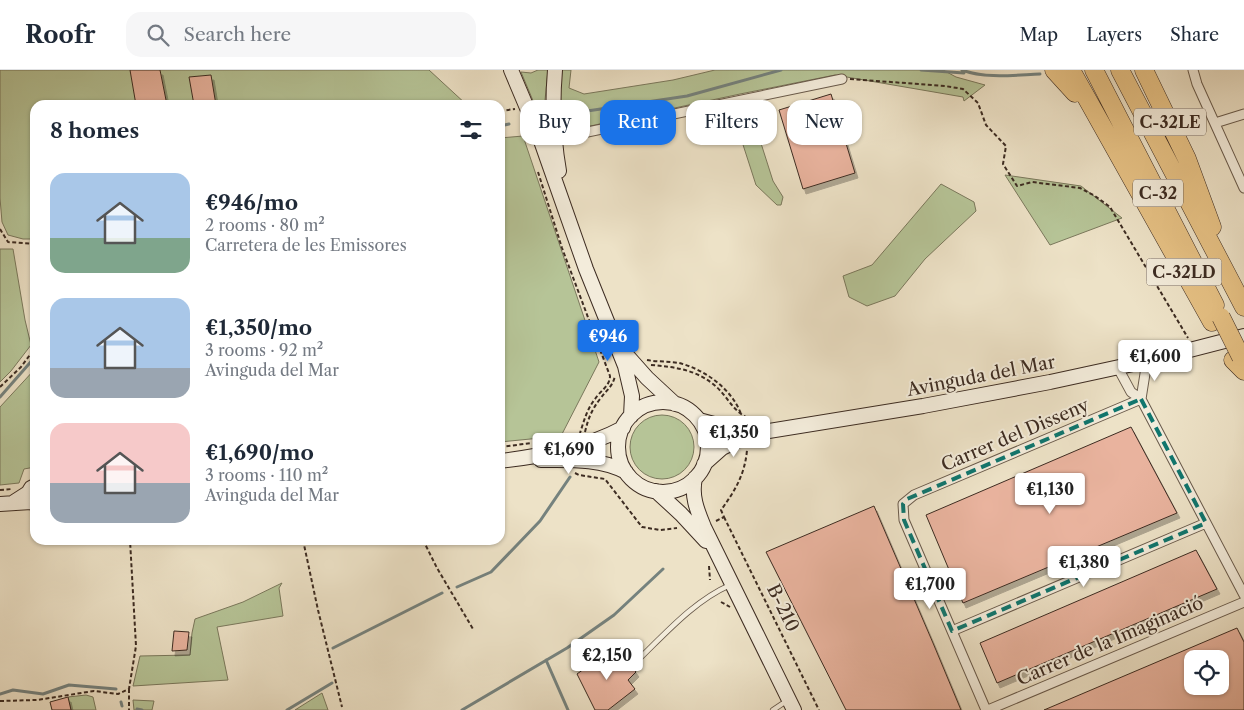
<!DOCTYPE html>
<meta charset="utf-8">
<style>
body{margin:0;font-family:"Libre Caslon Text",serif;background:#f6f6f7;color:#1f2937;height:100vh;display:flex;flex-direction:column;font-size:19px;white-space:nowrap}
*{box-sizing:border-box;margin:0}
p{font-size:16px;color:#747a83}
.icon{flex:none;width:28px;height:28px;fill:none;stroke:currentColor;stroke-width:2;stroke-linecap:round;stroke-linejoin:round}
.map{position:relative;flex:1;overflow:hidden}
.panel{position:absolute;left:30px;top:30px;width:475px;height:445px;display:flex;flex-direction:column;background:#fff;border-radius:15px;box-shadow:0 1px 4px #0004}
.panel>*{flex:none}
.guide{position:absolute;left:520px;top:30px;width:475px;height:45px;display:flex;gap:10px}
.fabs{position:absolute;left:1184px;top:580px;display:grid;gap:10px}
.fabs a{display:grid;place-items:center;width:45px;height:45px;border-radius:10px;background:#fff;box-shadow:0 1px 4px #0004;font-size:25px}
.price{position:absolute;translate:-50% -42px;padding:0 11px;border-radius:5px;background:#fff;color:#222;font-size:16px;line-height:32px;filter:drop-shadow(0 1px 2px #0008)}
.price::after{content:'';position:absolute;left:50%;top:30px;width:15px;height:11px;margin-left:-8px;background:inherit;clip-path:polygon(0 0,100% 0,50% 100%)}
.price.current{background:#1a73e8;color:#fff}
ul{padding:0;list-style:none}
li{display:flex;align-items:center;gap:15px;height:125px;padding:0 20px}
li span{display:grid;place-items:center;flex:none;width:140px;height:100px;border-radius:15px;color:#555}
li>.icon{margin-inline-start:auto}
span .icon{width:60px;height:60px;fill:#fffc;stroke-width:1}
li b{font-size:21px}
h2{display:flex;justify-content:space-between;align-items:center;height:60px;padding:0 20px;font-size:21px}
.pill{padding:0 18px;border-radius:15px;background:#fff;box-shadow:0 1px 4px #0004;font-size:18px;line-height:45px}
.pill.current{background:#1a73e8;color:#fff}
header{display:flex;align-items:center;gap:30px;box-sizing:border-box;height:70px;padding:0 25px;background:#fff;border-bottom:1px solid #e0e1e3}
header strong{font-size:24px}
nav{display:flex;gap:28px;margin-inline-start:auto;font-size:18px}
.search{width:350px;height:45px;background:#f6f6f7;display:flex;align-items:center;gap:12px;box-sizing:border-box;padding:0 18px;border-radius:15px;color:#747a83;font-size:19px}
.map>svg:first-child{display:block}
.green{fill:#b6c497;stroke:#7a785c}
.lines{fill:none;stroke-linecap:round;stroke-linejoin:round}
.stream{stroke:#75827e;stroke-width:3}
.building{fill:#e9b39e;stroke:#3d2c22;fill-rule:evenodd;filter:url(#shadow)}
.lane-casing{stroke:#695a4b;stroke-width:6}
.street-casing{stroke:#695a4b;stroke-width:11}
.secondary-casing{stroke:#3d2c22;stroke-width:16}
.highway-casing{stroke:#3d2c22;stroke-width:19}
.path{stroke:#3d2c22;stroke-width:2;stroke-dasharray:4 2.5;stroke-linecap:butt}
.lane{stroke:#f3ecdb;stroke-width:4.5}
.street{stroke:#f3ecdb;stroke-width:9}
.secondary{stroke:#f3ecdb;stroke-width:14}
.highway{stroke:#e6c184;stroke-width:18}
.highway-bridge-casing{stroke:#3d2c22;stroke-width:19;stroke-linecap:butt}
.highway-bridge{stroke:#e6c184;stroke-width:18}
.marked{fill:none;stroke:#0f766e;stroke-width:4;stroke-dasharray:10 6;stroke-linejoin:round}
.labels{text-anchor:middle;stroke-width:4;stroke-linejoin:round;paint-order:stroke}
.shield{fill:#f3ecdb;stroke:#74665a;stroke-width:1}
.shield-label{font-size:16px;font-weight:bold;fill:#3d2c22}
.street-label{font-size:18px;fill:#3d2c22;stroke:#f3ecdb}
</style>
<header>
<strong>Roofr</strong>
<div class="search"><svg class="icon" aria-label="search" viewBox="0 0 24 24"><circle cx="10" cy="10" r="6"/><path d="M15 15l6 6"/></svg>Search here</div>
<nav><a>Map</a><a>Layers</a><a>Share</a></nav>
</header>
<div class="map">
<svg width="1244" height="640" viewBox="0 0 1244 640">
<defs>
<filter id="shadow"><feDropShadow dx="3" dy="5" stdDeviation="0" flood-color="#0004"/></filter>
</defs>
<rect width="100%" height="100%" fill="#ede2c7"/>
<filter id="stains"><feTurbulence type="fractalNoise" baseFrequency=".004" numOctaves="4"/><feColorMatrix values="0 0 0 0 .2 0 0 0 0 .09 0 0 0 0 .02 0 0 0 .5 -.17"/></filter>
<radialGradient id="worn" r=".72"><stop offset=".6" stop-color="#630" stop-opacity="0"/><stop offset="1" stop-color="#630" stop-opacity=".3"/></radialGradient>
<path class="green" d="M0 0H429L467 35H35V169H23L8 165 2 152 0 128Z
M538 0H548L545 30 547 64 521 2 531 3Z
M562 0H571L569 18 584 24 673 10 715 0H943L956 7 985 15 964 31 963 27 835 5 740 24 567 61 560 56V22Z
M742 40 752 45 773 111 783 127 781 135H777L756 115 736 53Z
M523 66 599 292 561 366 500 372V68Z
M1005 105 1081 116 1122 148 1050 175Z
M941 114 974 132 976 141 925 189 895 226 867 236 849 227 843 206 872 195Z
M0 179H13L25 250 31 275 11 301 0 312Z
M35 299V397L24 399 19 413 0 415V337Z
M630 377a32 32 0 1 1 64 0a32 32 0 1 1-64 0Z
M282 513 279 518 283 546 217 557 228 610 133 616 140 586 190 585 192 563 195 549 243 532Z
M322 623 328 640H295Z
M86 625 93 627 96 640H71L68 627Z
M133 630 154 631 152 640H134Z"/>
<g class="lines">
<path class="stream" d="M921 0 964 3
M962 0C986 9 1015 5 1040 4
M574 43 687 26 781 0
M500 56 509 54
M0 327 35 287
M457 517 491 502 540 451 570 407
M333 578 442 523
M546 590 568 640
M0 624 13 620 43 624 69 615 116 619
M121 632 122 636
M137 639 142 640
M287 640 332 613
M462 640 567 578 614 545 663 499"/>
</g>
<path class="building" d="M130 0H160L167 35H136Z
M211 5 216 35H194L189 7Z
M831 24 855 103 803 119 779 40Z
M1131 357 1177 443 963 533 926 445Z
M874 436 933 573 961 640H846L766 482Z
M1196 480 1217 519 997 613 980 573Z
M1237 558 1244 572V640H1044ZM1192 589H1220V616H1192Z
M174 561 189 562 187 580 172 581Z
M621 582 636 602 628 610 635 619 608 640H595L577 604 606 583 611 590Z
M68 627 71 640H52L50 632Z"/>
<g class="lines">
<g class="lane-casing">
<path id="lane" d="M638 590C666 563 694 531 730 515
M773 640 788 630"/>
</g>
<g class="street-casing">
<path id="street" d="M1193 0 1197 14 1244 118
M1215 53 1244 44
M554 69 842 9
M1118 298 1131 322 1141 329 1244 525
M1141 329 1147 291
M952 561 1206 453
M986 640 904 450 903 434 914 425 1141 329
M988 640 1244 532"/>
</g>
<g class="secondary-casing">
<path id="secondary" d="M511 0 541 71 586 199 625 296 632 326 631 346
M555 0C552 35 553 67 559 101
M623 281 647 308 675 334
M618 377a45 45 0 1 1 90 0a45 45 0 1 1-90 0Z
M699 350 751 364
M541 390C568 390 601 388 626 402
M500 391C542 386 586 378 623 358
M704 394 722 378 751 364 923 336 1050 312 1147 291 1244 266
M695 408C691 426 697 440 704 457L794 640
M656 421 681 444 706 471
M14 432 28 423 31 418 35 416
M0 434 31 432 35 434"/>
</g>
<g class="highway-casing">
<path id="highway" d="M1054 0 1075 23
M1071 0 1212 252
M1094 0 1215 235
M1120 0 1244 237
M1144 0 1187 89 1212 157
M1233 290 1244 301"/>
</g>
<path class="path" d="M850 9 945 16 963 19 978 33 986 55 1006 76 1003 94 1017 116 1032 112 1080 118 1095 126 1110 137 1188 268
M500 41 515 39
M538 102 562 178 610 306C610 316 600 321 595 329 587 339 584 351 580 363
M0 159 8 172 35 174
M647 290C657 292 668 291 679 293 704 299 732 319 741 344
M651 295C674 297 694 299 713 314 729 326 734 347 756 350
M0 317 21 297 35 278
M585 362C588 349 592 339 600 329 607 319 612 318 615 306
M500 377 532 373
M575 403 579 405 605 409 642 457 660 460 677 458
M0 420 12 419
M724 447 819 640
M716 451 724 447 721 440C735 421 745 404 747 380
M303 470 318 540 342 637
M423 470 437 498 473 559
M709 496 710 510
M721 532 730 537
M129 619V640
M0 631 37 630 94 621 118 624 129 619 136 576 130 470"/>
<use href="#lane" class="lane"/>
<use href="#street" class="street"/>
<use href="#secondary" class="secondary"/>
<use href="#highway" class="highway"/>
<g class="highway-bridge-casing">
<path id="highway-bridge" d="M1221 247 1241 287"/>
</g>
<use href="#highway-bridge" class="highway-bridge"/>
</g>
<path class="marked" d="M1141 329 1206 453 952 561 904 450 903 434 907 429Z"/>
<g class="labels">
<g class="shield">
<rect x="1134" y="38.5" width="72" height="27" rx="4"/>
<rect x="1133" y="109.5" width="50" height="27" rx="4"/>
<rect x="1146.5" y="188.5" width="75" height="27" rx="4"/>
</g>
<g class="shield-label">
<text x="1170" y="58">C-32LE</text>
<text x="1158" y="129">C-32</text>
<text x="1184" y="208">C-32LD</text>
</g>
<g class="street-label">
<text transform="translate(981 306) rotate(-11)" y="6">Avinguda del Mar</text>
<text transform="translate(1015 365) rotate(-23)" y="6">Carrer del Disseny</text>
<text transform="translate(783 538) rotate(64)" y="6">B-210</text>
<text transform="translate(1110 571) rotate(-23)" y="6">Carrer de la Imaginació</text>
</g>
</g>
<rect width="100%" height="100%" filter="url(#stains)"/>
<rect width="100%" height="100%" fill="url(#worn)"/>
</svg>
<div class="fabs">
<a><svg class="icon" aria-label="locate" viewBox="0 0 24 24"><circle cx="12" cy="12" r="6"/><path d="M12 2v4M12 18v4M2 12h4M18 12h4"/></svg></a>
</div>
<b class="price current" style="left:608px;top:292px">€946</b>
<b class="price" style="left:1155px;top:312px">€1,600</b>
<b class="price" style="left:734px;top:388px">€1,350</b>
<b class="price" style="left:569px;top:405px">€1,690</b>
<b class="price" style="left:1050px;top:445px">€1,130</b>
<b class="price" style="left:1084px;top:518px">€1,380</b>
<b class="price" style="left:930px;top:540px">€1,700</b>
<b class="price" style="left:607px;top:611px">€2,150</b>
<div class="guide">
<a class="pill">Buy</a>
<a class="pill current">Rent</a>
<a class="pill">Filters</a>
<a class="pill">New</a>
</div>
<section class="panel">
<h2>8 homes<svg class="icon" aria-label="filters" viewBox="0 0 24 24"><path d="M4 7h16M4 17h16"/><circle cx="9" cy="7" r="2"/><circle cx="15" cy="17" r="2"/></svg></h2>
<ul>
<li><span style="background:linear-gradient(#a9c7e8 65%,#7fa58c 0)"><svg class="icon" aria-label="home" viewBox="0 0 24 24"><path d="M3 11l9-7 9 7M6 9v11h12V9"/></svg></span><div><b>€946/mo</b><p>2 rooms · 80 m²</p><p>Carretera de les Emissores</p></div></li>
<li><span style="background:linear-gradient(#a9c7e8 70%,#9aa5b1 0)"><svg class="icon" aria-label="home" viewBox="0 0 24 24"><path d="M3 11l9-7 9 7M6 9v11h12V9"/></svg></span><div><b>€1,350/mo</b><p>3 rooms · 92 m²</p><p>Avinguda del Mar</p></div></li>
<li><span style="background:linear-gradient(#f6c9c9 60%,#9aa5b1 0)"><svg class="icon" aria-label="home" viewBox="0 0 24 24"><path d="M3 11l9-7 9 7M6 9v11h12V9"/></svg></span><div><b>€1,690/mo</b><p>3 rooms · 110 m²</p><p>Avinguda del Mar</p></div></li>
</ul>
</section>
</div>
